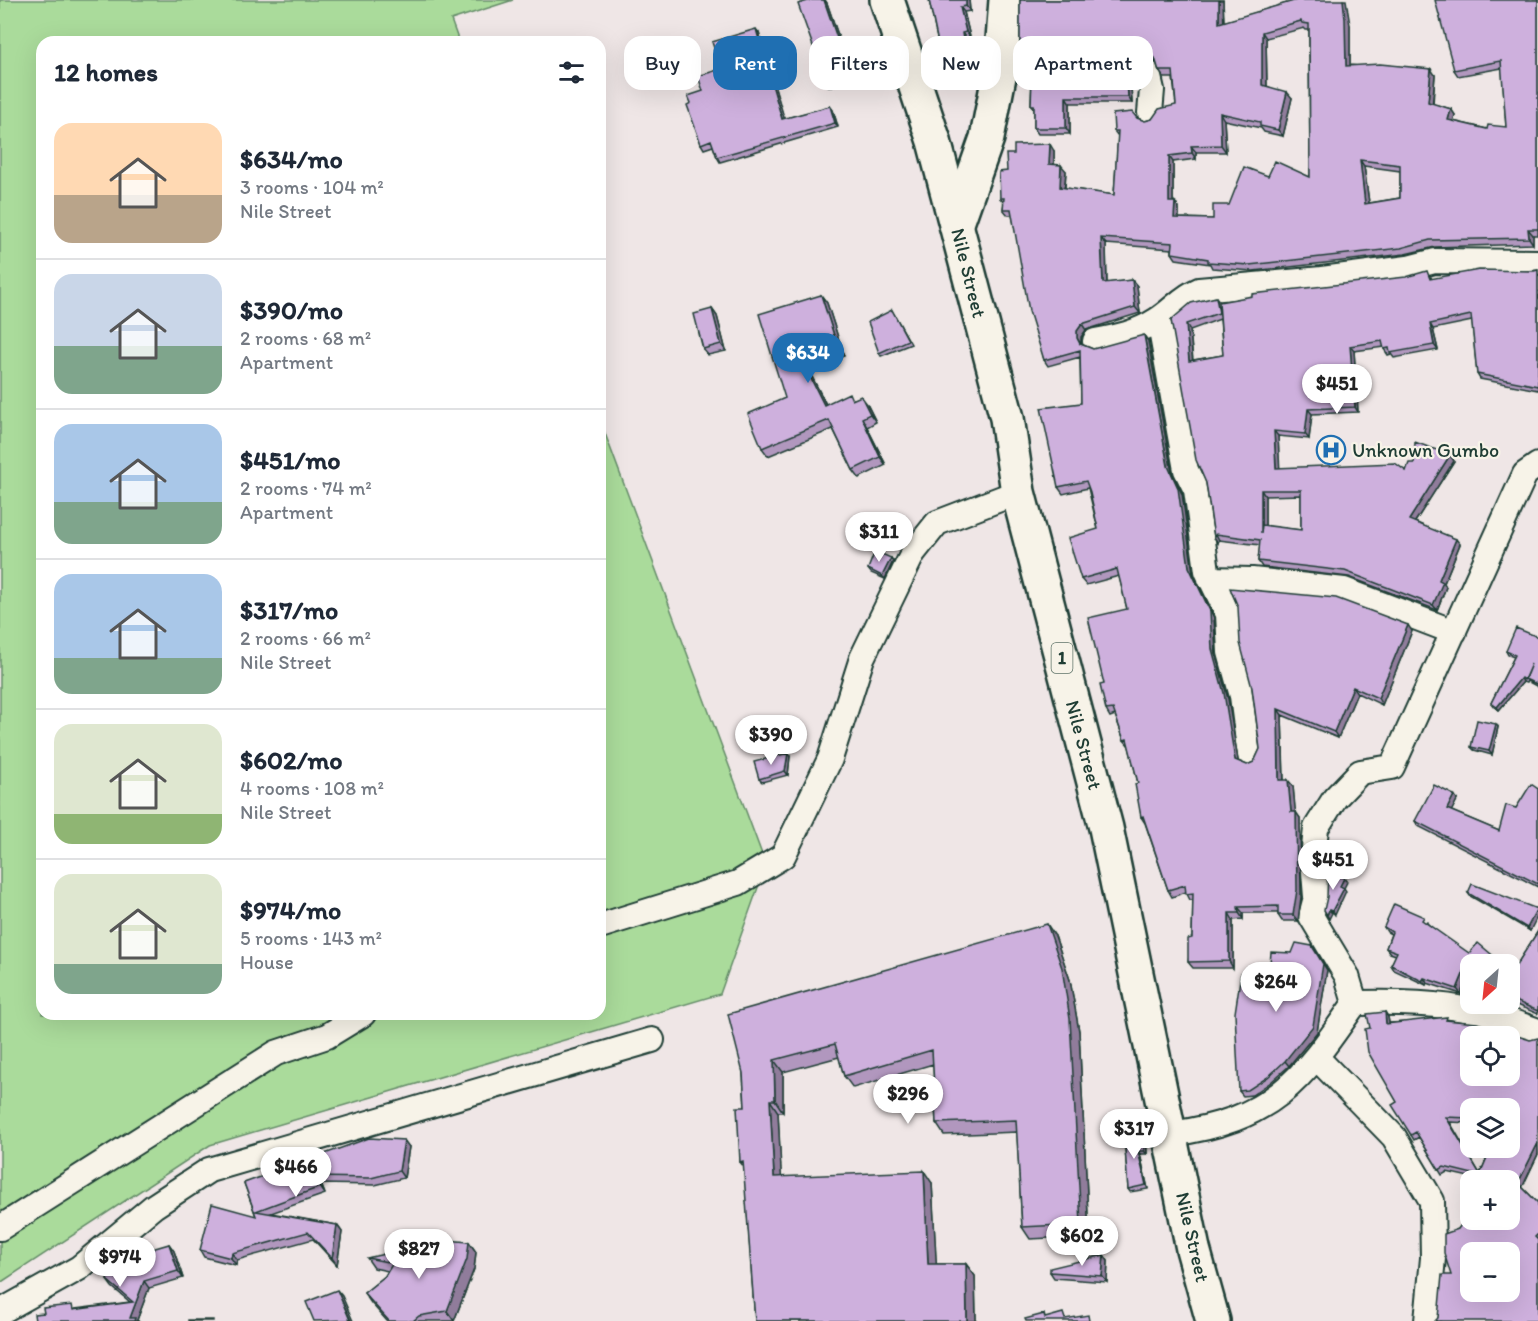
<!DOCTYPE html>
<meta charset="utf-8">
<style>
body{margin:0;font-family:Itim,sans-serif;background:#f6f6f7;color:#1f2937;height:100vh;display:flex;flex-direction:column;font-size:22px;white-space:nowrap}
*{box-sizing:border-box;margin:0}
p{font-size:20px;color:#747a83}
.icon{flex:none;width:33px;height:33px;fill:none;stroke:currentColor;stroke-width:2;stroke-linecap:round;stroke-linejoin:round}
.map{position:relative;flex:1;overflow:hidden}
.sheet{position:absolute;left:36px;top:36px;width:570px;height:984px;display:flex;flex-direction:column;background:#fff;border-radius:18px;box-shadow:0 6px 24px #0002}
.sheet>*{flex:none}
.guide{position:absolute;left:624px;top:36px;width:570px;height:54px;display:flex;gap:12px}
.needle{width:39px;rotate:207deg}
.controls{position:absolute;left:1460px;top:954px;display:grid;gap:12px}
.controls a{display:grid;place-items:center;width:60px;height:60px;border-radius:12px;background:#fff;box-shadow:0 6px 24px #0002;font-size:30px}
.price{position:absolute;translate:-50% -51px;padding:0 14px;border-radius:21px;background:#fff;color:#222;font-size:20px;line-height:39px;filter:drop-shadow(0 2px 3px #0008)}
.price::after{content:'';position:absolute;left:50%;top:36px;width:18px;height:14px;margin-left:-9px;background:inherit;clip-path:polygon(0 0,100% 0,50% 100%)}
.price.selected{background:#1f6fb2;color:#fff}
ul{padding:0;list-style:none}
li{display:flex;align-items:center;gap:18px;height:150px;padding:0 18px}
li+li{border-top:2px solid #e0e1e3}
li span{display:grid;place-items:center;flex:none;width:168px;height:120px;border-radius:18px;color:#555}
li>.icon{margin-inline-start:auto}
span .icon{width:72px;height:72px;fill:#fffc;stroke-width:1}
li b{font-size:26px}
h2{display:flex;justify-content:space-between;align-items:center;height:72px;padding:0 18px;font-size:26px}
.pill{padding:0 21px;border-radius:18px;background:#fff;box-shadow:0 6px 24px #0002;font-size:21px;line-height:54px}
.pill.selected{background:#1f6fb2;color:#fff}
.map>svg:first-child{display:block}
.green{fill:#aadb9b;stroke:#648c68;stroke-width:1.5}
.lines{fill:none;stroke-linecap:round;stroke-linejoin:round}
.street-casing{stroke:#1f3d34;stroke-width:28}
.secondary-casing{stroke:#1f3d34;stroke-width:38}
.primary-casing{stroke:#1f3d34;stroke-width:38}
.street{stroke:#f7f3e8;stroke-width:24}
.secondary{stroke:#f7f3e8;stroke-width:33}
.primary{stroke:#f7f3e8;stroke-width:33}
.wall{fill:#b197be;stroke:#1f3d34;stroke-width:1.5;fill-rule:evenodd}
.shaded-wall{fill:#907b9b;stroke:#1f3d34;stroke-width:1.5}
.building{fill:#ceb0dd;stroke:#1f3d34;stroke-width:1.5;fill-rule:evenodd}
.labels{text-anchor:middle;stroke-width:4.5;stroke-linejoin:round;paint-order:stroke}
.shield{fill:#f7f3e8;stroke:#60746a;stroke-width:1.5}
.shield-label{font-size:18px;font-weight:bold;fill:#1f3d34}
.street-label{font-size:20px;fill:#1f3d34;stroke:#f7f3e8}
.poi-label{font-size:20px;fill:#1f3d34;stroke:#f7f3e8;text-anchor:start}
</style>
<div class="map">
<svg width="1538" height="1321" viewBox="0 0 1538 1321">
<rect width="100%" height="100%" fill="#efe6e6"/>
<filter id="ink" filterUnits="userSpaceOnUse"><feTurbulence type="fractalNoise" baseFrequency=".0167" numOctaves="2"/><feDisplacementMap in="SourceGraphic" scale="12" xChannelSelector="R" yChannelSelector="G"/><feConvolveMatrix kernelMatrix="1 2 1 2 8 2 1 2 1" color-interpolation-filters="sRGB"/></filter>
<g filter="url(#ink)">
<path class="green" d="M0 0H513L451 20 459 42H42V1014H600V420L766 865 720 994 210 1145 0 1283Z"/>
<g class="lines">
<g class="street-casing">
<path id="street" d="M1001 66 1054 71 1148 73 1152 90 1150 113
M1159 319 1186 470 1196 490 1207 571 1228 614 1230 652 1242 696 1250 757
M1095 341C1117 337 1137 333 1157 320 1173 310 1182 297 1199 290L1322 279 1408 268 1435 261 1538 262
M1210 579 1252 580 1344 590 1454 632
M600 926 738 883 783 856 830 759 862 658 913 553 937 523 1018 492
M1355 1003C1429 1001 1469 1005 1538 1031
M1317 1058 1394 1137 1432 1201 1433 1258 1427 1321
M1171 1134C1272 1120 1300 1083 1355 1003L1347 976 1311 916 1316 897 1313 859 1316 828 1335 798 1360 772 1392 767 1525 474 1538 465
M0 1228 276 1053 327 1036 363 1014
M0 1312 79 1268 154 1206 209 1170 652 1040"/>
</g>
<g class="secondary-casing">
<path id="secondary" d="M957 223 987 138 1001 66 1006 0"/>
</g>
<g class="primary-casing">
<path id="primary" d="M887 0 934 141 1007 418 1018 492 1106 828 1193 1249 1213 1321"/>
</g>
<use href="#street" class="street"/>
<use href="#secondary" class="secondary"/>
<use href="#primary" class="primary"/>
</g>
<path class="wall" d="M811 0H825L827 3 853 79 829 87 825 80Z
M929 0H969L970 11 964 12 970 37 966 38 969 64H966L968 74 947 77 944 72Z
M1020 0H1223L1224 22 1297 0 1350 25V65L1435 75 1433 104 1451 109 1455 115 1453 121 1487 129 1506 127 1502 68 1458 76 1454 70 1538 0V235H1533V244L1435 247 1405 254 1253 271 1212 268 1210 264 1176 259 1172 253V249L1106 244 1107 283 1132 280 1137 286 1140 313 1086 330 1081 337V344L1093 349 1148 341 1172 473 1182 494 1193 573 1214 618 1216 656 1228 699 1238 761 1247 765 1254 762 1260 749 1252 688 1412 631 1382 705 1357 693 1338 738 1282 715 1284 780 1293 786 1295 812 1300 818 1301 897 1298 921H1282L1278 915V913H1243V919L1233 920V968H1193L1188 962 1192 938 1193 900H1190L1186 892 1172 897 1168 890 1145 823 1141 817 1138 783 1129 746 1124 740 1115 715 1110 717 1106 710 1104 684 1127 609 1119 576 1086 585 1081 579 1098 529 1088 488 1063 494 1058 487 1081 403 1080 357 1048 366 1044 360 1012 215H1008L1003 209 1004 203 1000 198 1007 171 1054 151V164L1066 171 1065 188 1114 195 1118 136 1114 131 1137 118 1145 121 1152 119 1176 105 1173 78H1164L1159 71 1156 62 1154 60 1024 54 1020 48ZM1304 28 1306 30H1309L1310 177 1268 176 1229 205 1213 219 1179 218V209L1175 202H1173V162L1196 159V152H1226L1224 120 1261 128 1264 132 1283 136 1292 98 1267 86 1266 38ZM1364 166 1400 171V198L1369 203Z
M759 33 784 119 830 106 833 110 838 127 720 162 717 157 713 146 704 149 701 144 691 103 703 91 721 69Z
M1032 78 1131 87 1132 103H1070V134H1038L1034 128V109L1031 105Z
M1538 270V390L1480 379 1477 374 1472 321 1433 329 1438 350 1394 358 1391 354 1388 355 1384 349V347L1354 351 1358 412 1312 414 1309 439 1278 436 1279 468 1406 471 1414 463 1450 455 1454 461 1415 522 1460 544 1444 583 1446 587 1437 610 1349 577 1262 567 1258 561 1260 545 1219 540 1218 543 1214 537 1206 483 1171 320 1219 302 1431 277 1432 279ZM1220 319 1223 355 1193 360 1190 330ZM1301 495V530L1265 526V496Z
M821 295 827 303 844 356 807 367 826 404 854 399 867 404 876 422 867 427 886 465 859 478 853 470 833 429 768 456 762 448 785 398Z
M712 309 717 316 726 351 708 355 703 349Z
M892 310 911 344 881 356 879 353Z
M891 558 893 561 885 579 871 573 868 569Z
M1538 637V687L1527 681 1526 683 1523 682 1499 710 1494 707 1491 703 1514 657 1508 655 1506 651Z
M1498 727 1492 755 1474 750 1471 747Z
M788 753 790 756 788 775 762 782 759 779Z
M1538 789V887L1418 826 1415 821 1457 800 1451 811 1499 831 1516 808Z
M1468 893 1537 909 1530 931 1470 896Z
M1427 922V923L1470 964V979L1467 976 1461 994 1427 983 1426 985 1394 970 1391 965 1396 955 1390 953 1386 948 1391 934 1387 932 1384 927Z
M1538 931V1014L1509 1002V970L1512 972Z
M1055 936 1070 980 1079 1031 1089 1236 1030 1239 1022 1227 1017 1132 944 1135 936 1123 933 1064 853 1088 844 1076 839 1057 783 1072V1112H778L781 1177 932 1183 936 1264H966L975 1276 976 1321H755L744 1167 740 1162 745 1107 743 1073Z
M1312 946 1327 970 1317 1032 1289 1066 1271 1082 1252 1095 1243 1096 1239 1091 1269 977 1292 953Z
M1385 1012 1388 1017 1389 1023 1450 1020 1530 1040 1538 1154 1522 1187 1538 1203V1321L1438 1318 1451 1275 1458 1229 1509 1180H1482L1447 1172 1442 1175 1419 1137 1414 1140 1411 1135 1397 1102 1370 1028ZM1470 1108H1509L1480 1174 1450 1122 1470 1123Z
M1124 1134 1146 1136 1147 1154H1140L1148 1189 1130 1192 1128 1189Z
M409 1147 404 1178 375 1185 321 1184 325 1194 271 1213 337 1225 342 1232 337 1265 313 1239 237 1260 236 1265 204 1257 200 1250 256 1216 244 1183Z
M469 1242 476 1252 474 1269 454 1321H387L371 1303 364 1293 385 1276 388 1271 374 1268 367 1258Z
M169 1244 174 1251 183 1278 149 1288 137 1320 138 1321H35L75 1309 130 1302 112 1287 107 1280Z
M1104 1255 1108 1261 1107 1282 1054 1278 1050 1272Z"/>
<path class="shaded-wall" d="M824 0H825L827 3 853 79 849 73Z
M966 0H969L970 11 966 6Z
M1219 0H1223L1224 29 1219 23Z
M1343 0H1346L1350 25V72L1346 66Z
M960 7 964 12 970 37 966 32Z
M756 29 759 33 786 124 782 119Z
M1262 32 1266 38 1267 91 1262 85Z
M962 33 966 38 969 64 966 59Z
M962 59 966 64 968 74 964 69Z
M1431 69 1435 75 1432 108 1428 102Z
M1127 81 1131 87 1132 103 1128 97Z
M1287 92 1292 98 1283 136 1278 130Z
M1066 97 1070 103V134L1066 128Z
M830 106 833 110 838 127 835 123Z
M1451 109 1455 115 1452 126 1448 120Z
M1220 113 1224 120 1226 152 1221 145Z
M1050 144 1054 151V170L1049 164Z
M1191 146 1196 152V159L1192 153Z
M1169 156 1173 162V208L1169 202Z
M1360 160 1364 166 1370 210 1365 204Z
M1061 165 1066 171 1064 193 1060 187Z
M1175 202 1179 209 1178 224 1174 218Z
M1528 229 1533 235V244L1529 238Z
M1101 238 1106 244 1107 290 1103 283Z
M1132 280 1137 286 1140 313 1135 307Z
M821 295 827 303 844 356 838 348Z
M1216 297 1220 302 1222 318 1219 313Z
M712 309 717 316 726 351 721 344Z
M1082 324 1086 330 1081 337V344L1085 351 1077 338V331Z
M1186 324 1190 330 1193 366 1189 361Z
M1430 324 1433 329 1438 350 1434 345Z
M1144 335 1148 341 1172 473 1182 494 1193 573 1214 618 1216 656 1228 699 1239 766 1235 760 1189 567 1168 466Z
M1350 346 1354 351 1358 412 1355 407Z
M801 359 807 367 830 413 824 405Z
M861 396 867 404 876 422 870 414Z
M1308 409 1312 414 1309 439 1305 434Z
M862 418 867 427 886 465 880 457Z
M1274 431 1278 436 1280 473 1276 468Z
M1450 455 1454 461 1413 525 1409 520Z
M1261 490 1265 496V540L1261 534Z
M1216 534 1219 540 1218 543 1214 537Z
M1456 539 1460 544 1444 583 1446 587 1437 610 1433 605 1439 580Z
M891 558 893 561 885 579 882 576Z
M1408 625 1412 631 1382 705 1378 698Z
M1521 678 1523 682 1499 710 1497 707Z
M1353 687 1357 693 1338 738 1334 732Z
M1278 709 1282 715 1284 787 1279 780Z
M1496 724 1498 727 1492 755 1489 751Z
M788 753 790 756 788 775 785 771Z
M1288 780 1293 786 1296 818 1291 812Z
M1454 795 1457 800 1450 814 1447 809Z
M1296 812 1300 818 1301 897 1298 921 1293 915Z
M1344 878 1347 882 1343 890 1340 886Z
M1344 888 1346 891 1335 915 1332 911Z
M1238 907 1243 913V919L1239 913Z
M1537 909 1538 915 1530 931 1527 928Z
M1329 910 1332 913 1329 919 1327 915Z
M1229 913 1233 920V968L1229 961Z
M1047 924 1055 936 1070 980 1079 1031 1089 1236 1081 1224Z
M1312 946 1327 970 1317 1032 1289 1066 1285 1061Z
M1464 972 1467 976 1461 994 1457 989Z
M1424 978 1427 983 1426 985 1422 981Z
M1385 1012 1388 1017 1390 1028 1386 1024Z
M774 1060 783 1072V1112L775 1100Z
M770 1100 778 1112 782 1189 774 1177Z
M1143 1133 1146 1136 1147 1154 1144 1151Z
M404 1140 409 1147 404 1178 399 1171Z
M1538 1143V1154L1522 1188 1518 1183Z
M1138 1151 1140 1154 1148 1189 1146 1185Z
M924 1171 932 1183 937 1276 928 1264Z
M316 1177 321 1184 325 1194 320 1187Z
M337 1225 342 1232 337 1265 332 1258Z
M469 1242 476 1252 474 1269 454 1321 447 1311Z
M169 1244 174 1251 183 1278 178 1271Z
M232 1253 237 1260 236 1265 231 1258Z
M1104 1255 1108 1261 1107 1282 1102 1276Z
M966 1264 975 1276 976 1321H967Z
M144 1281 149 1288 137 1320 138 1321H132L130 1318Z
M337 1290 342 1296 353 1321H351Z"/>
<path class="building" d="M811 0H824L849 73 825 80 798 4Z
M929 0H966V6L960 7 966 32 962 33 966 59H962L964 69 944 72Z
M1020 0H1219V23L1297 0H1343L1345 19 1346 66 1380 64 1431 69 1428 102 1451 109 1448 120 1487 129 1488 125 1506 127 1501 61 1454 70 1435 0H1538V229H1528L1529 238 1430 240 1401 248 1249 265 1208 262V259L1172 253 1173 243 1101 238 1103 283 1132 280 1135 307 1082 324 1077 331V338L1080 344 1093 349 1144 335 1168 466 1178 488 1189 567 1210 611 1212 649 1224 693 1235 760 1247 765 1254 762 1260 749 1252 688 1240 643 1238 607 1230 588 1336 598 1408 625 1378 698 1353 687 1334 732 1278 709 1279 780H1288L1291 812H1296L1297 890 1293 915H1278V906L1238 907 1239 913H1229V961L1188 962V939L1192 938 1193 893 1186 894 1185 885 1168 890 1143 816 1141 817 1135 784 1138 783 1127 739 1124 740 1113 709 1106 710 1100 685 1104 684 1088 618 1127 609 1117 569 1081 579 1068 538 1098 529 1090 492 1086 481 1058 487 1041 408 1081 403 1080 350 1044 360 1029 311 1011 209H1003L1004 198H1000L999 172 1007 171 1006 154H1014V145L1050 144 1049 164 1061 165 1060 187 1114 195 1118 131H1114L1113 114 1132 112 1137 118 1145 121 1152 119 1159 109 1176 105 1173 71H1159L1155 58 1149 54 1020 48ZM1301 21 1302 23 1309 24 1310 177 1275 161 1268 176 1244 167 1229 205H1213V219L1174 218 1175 202H1169V156L1192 153 1191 146 1221 145 1220 113 1260 122V126L1278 130 1287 92 1262 85V32ZM1360 160 1400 165V198L1365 204Z
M756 29 782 119 830 106 835 123 717 157 711 140 701 144 687 105 691 103 688 96 703 91 698 76 721 69 712 42Z
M1032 78 1127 81 1128 97H1066V128H1034V105H1031Z
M1479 270 1534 271 1538 270V386L1477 374 1471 315 1430 324 1434 345 1390 353 1389 348 1384 349 1382 341 1350 346 1355 407 1308 409 1305 434 1274 431 1276 468 1395 463 1406 471 1409 463H1414L1415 442 1450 455 1409 520 1456 539 1439 580 1443 582 1433 605 1345 571 1258 561 1260 540 1216 534 1214 537 1206 483 1196 460 1171 320 1191 303 1216 297 1219 313 1186 324 1189 361 1223 355 1219 302 1252 296V294L1406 277 1427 271 1430 279ZM1261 490H1301V530L1262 525 1261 534Z
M821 295 838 348 801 359 824 405 849 393 852 400 861 396 870 414 862 418 880 457 853 470 829 420 762 448 748 414 785 398 759 314Z
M712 309 721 344 703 349 694 314Z
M892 310 908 340 879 353 868 322Z
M875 551 891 558 882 576 868 569Z
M1516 628 1538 637V681L1536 684 1525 679 1531 664 1524 680 1521 678 1497 707 1491 703 1515 655 1506 651Z
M1477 720 1496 724 1489 751 1471 747Z
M788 753 785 771 759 779 754 762Z
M1531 784 1538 789V884L1415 821 1434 785 1454 795 1447 809 1499 831 1506 805 1516 808Z
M1328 871 1344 878 1340 886 1344 888 1332 911 1329 910 1327 915 1324 910 1327 897Z
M1472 884 1537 909 1527 928 1468 893Z
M1394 904 1424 917 1422 920 1469 953 1478 943 1503 964H1470V976L1464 972 1457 989 1424 978 1422 981 1391 965 1397 952 1386 948 1392 932 1384 927Z
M1047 924 1062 968 1070 1019 1081 1224 1022 1227 1016 1120 936 1123 932 1050 844 1076 835 1044 774 1060 775 1100H770L774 1177 924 1171 928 1264H966L967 1321H755L743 1161 740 1162 737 1107H745L743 1073 728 1014Z
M1538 931V1011L1509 998V970L1512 972Z
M1296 943 1312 946 1323 964 1313 1026 1285 1061 1268 1077 1248 1090 1239 1091 1235 1013 1241 973 1269 977 1271 952 1292 953Z
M1385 1012 1386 1024 1447 1017 1446 1020 1477 1023 1530 1040 1538 1038V1143L1518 1183 1538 1203V1234L1535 1237 1538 1240V1321H1435L1438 1318 1442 1275H1451L1444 1253V1234L1458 1229 1470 1212V1220H1509V1180H1484L1485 1177 1444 1167 1439 1170 1416 1132 1411 1135 1392 1105 1397 1102 1368 1052 1365 1029 1370 1028 1367 1014ZM1470 1036H1509V1076H1470ZM1470 1108H1509V1148H1491L1480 1174 1446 1117 1470 1118ZM1470 1252H1509V1292H1470Z
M1143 1133 1144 1151H1138L1146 1185 1128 1189 1124 1134Z
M369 1138 404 1140 399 1171 371 1178 316 1177 320 1187 256 1211 337 1225 332 1258 308 1232 232 1253 231 1258 200 1250 212 1204 256 1216 244 1183Z
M446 1240 469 1242 467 1259 447 1311 419 1316 413 1321H389L364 1293 385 1276 393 1263 367 1258Z
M169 1244 178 1271 144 1281 130 1318H135L134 1321H35L34 1314 44 1313 43 1308 72 1305 73 1310 133 1302 107 1280 113 1265 135 1254Z
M1104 1255 1102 1276 1050 1272V1268Z
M337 1290 350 1320 314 1321 306 1302Z
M1063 1313 1065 1319 1088 1315 1089 1321H1026L1025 1319 1044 1314 1045 1318Z
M188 1320H213V1321H188Z"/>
</g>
<defs>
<g id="hospital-ring" transform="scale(1.5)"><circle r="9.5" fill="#f7f3e8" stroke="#1f6fb2" stroke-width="1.5"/><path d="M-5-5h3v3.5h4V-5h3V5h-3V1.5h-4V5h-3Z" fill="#1f6fb2"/></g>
</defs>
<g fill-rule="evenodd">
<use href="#hospital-ring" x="1331" y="450"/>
</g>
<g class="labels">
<rect class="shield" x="1051.5" y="643" width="21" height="30" rx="4.5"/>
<g class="shield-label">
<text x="1062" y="664">1</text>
</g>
<g class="street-label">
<text transform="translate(969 273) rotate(76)" y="7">Nile Street</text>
<text transform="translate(1084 745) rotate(75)" y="7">Nile Street</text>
<text transform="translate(1193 1237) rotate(77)" y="7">Nile Street</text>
</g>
<g class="poi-label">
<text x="1352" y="457">Unknown Gumbo</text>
</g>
</g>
</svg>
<div class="controls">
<a><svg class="needle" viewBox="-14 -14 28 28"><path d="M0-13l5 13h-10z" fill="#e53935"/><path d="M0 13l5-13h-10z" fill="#747a83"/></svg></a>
<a><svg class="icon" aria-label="locate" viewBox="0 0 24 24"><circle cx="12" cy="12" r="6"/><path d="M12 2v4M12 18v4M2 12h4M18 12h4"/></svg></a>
<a><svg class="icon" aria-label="layers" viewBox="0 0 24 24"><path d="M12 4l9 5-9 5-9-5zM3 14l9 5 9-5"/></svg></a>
<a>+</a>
<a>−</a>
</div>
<b class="price selected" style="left:808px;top:384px">$634</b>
<b class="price" style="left:1337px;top:415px">$451</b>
<b class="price" style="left:879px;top:563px">$311</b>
<b class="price" style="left:771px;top:766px">$390</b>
<b class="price" style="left:1333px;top:891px">$451</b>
<b class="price" style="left:1276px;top:1013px">$264</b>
<b class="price" style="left:908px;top:1125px">$296</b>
<b class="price" style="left:1134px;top:1160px">$317</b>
<b class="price" style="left:296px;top:1198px">$466</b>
<b class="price" style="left:1082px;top:1267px">$602</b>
<b class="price" style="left:419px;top:1280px">$827</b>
<b class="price" style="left:120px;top:1288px">$974</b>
<div class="guide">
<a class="pill">Buy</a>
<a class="pill selected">Rent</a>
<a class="pill">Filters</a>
<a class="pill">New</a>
<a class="pill">Apartment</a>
</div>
<section class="sheet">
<h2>12 homes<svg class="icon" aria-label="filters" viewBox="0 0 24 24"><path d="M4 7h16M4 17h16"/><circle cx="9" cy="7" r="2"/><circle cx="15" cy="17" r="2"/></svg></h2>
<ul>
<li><span style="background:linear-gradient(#ffd9b3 60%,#b9a48a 0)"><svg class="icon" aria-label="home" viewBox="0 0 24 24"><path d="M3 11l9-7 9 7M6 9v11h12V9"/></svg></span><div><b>$634/mo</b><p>3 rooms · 104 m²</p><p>Nile Street</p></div></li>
<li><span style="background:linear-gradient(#c9d6e8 60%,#7fa58c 0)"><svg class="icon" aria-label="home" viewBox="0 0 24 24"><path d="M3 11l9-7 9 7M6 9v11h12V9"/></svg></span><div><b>$390/mo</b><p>2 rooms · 68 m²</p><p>Apartment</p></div></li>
<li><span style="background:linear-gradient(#a9c7e8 65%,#7fa58c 0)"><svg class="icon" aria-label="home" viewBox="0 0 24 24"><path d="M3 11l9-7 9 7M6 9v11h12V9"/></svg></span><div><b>$451/mo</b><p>2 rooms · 74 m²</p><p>Apartment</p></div></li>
<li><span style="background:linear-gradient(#a9c7e8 70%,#7fa58c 0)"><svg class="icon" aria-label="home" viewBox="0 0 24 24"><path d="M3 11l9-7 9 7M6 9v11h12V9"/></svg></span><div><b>$317/mo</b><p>2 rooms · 66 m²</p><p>Nile Street</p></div></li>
<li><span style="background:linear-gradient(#dfe7d0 75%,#8fb573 0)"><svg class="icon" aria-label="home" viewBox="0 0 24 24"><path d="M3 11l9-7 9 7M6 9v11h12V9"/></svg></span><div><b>$602/mo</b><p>4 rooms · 108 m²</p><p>Nile Street</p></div></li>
<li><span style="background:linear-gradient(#dfe7d0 75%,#7fa58c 0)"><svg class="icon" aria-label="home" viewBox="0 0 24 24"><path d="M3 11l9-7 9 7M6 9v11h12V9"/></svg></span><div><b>$974/mo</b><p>5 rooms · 143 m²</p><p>House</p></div></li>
</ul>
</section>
</div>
